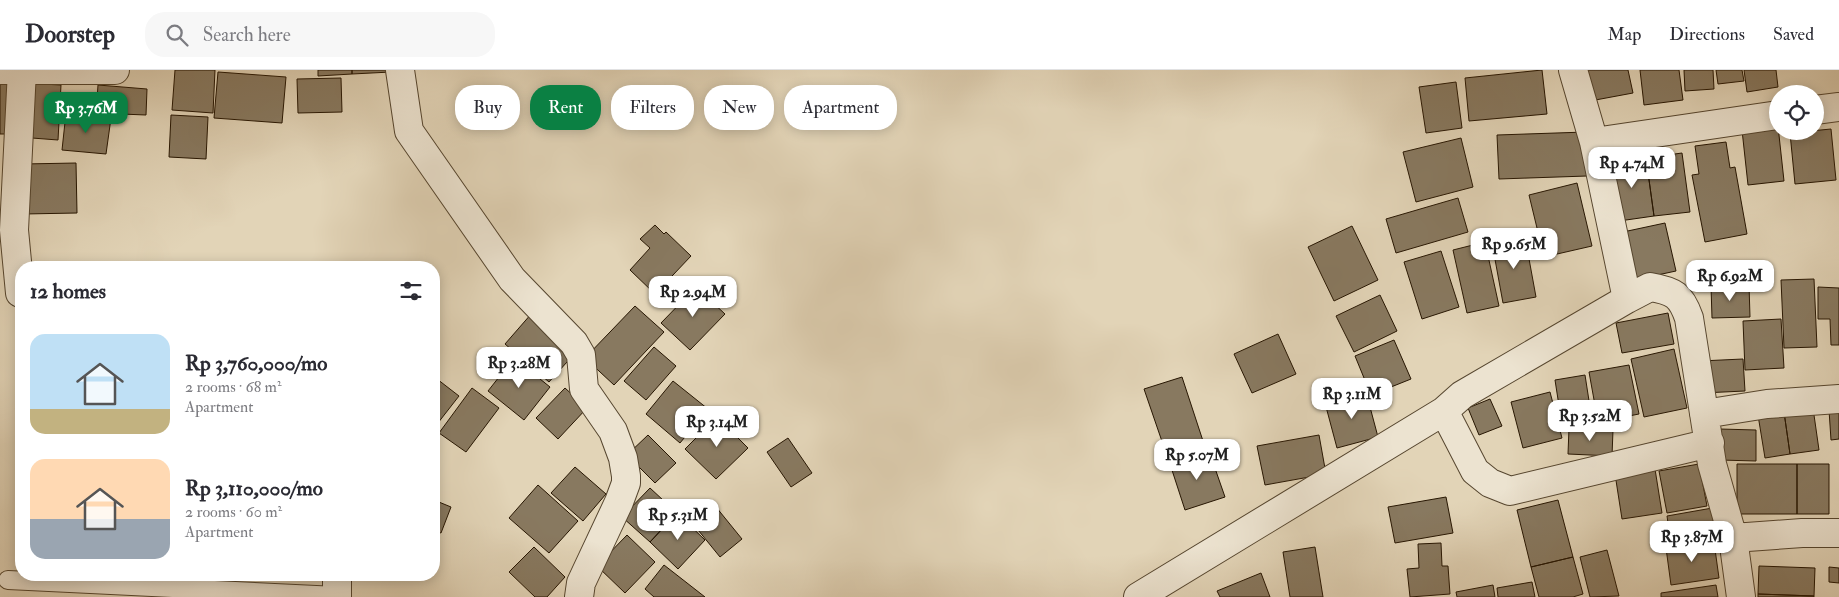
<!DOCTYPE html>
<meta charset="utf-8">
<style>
body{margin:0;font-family:"IM FELL Double Pica",serif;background:#f7f7f7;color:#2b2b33;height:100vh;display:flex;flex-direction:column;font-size:19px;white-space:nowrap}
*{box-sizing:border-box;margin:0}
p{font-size:16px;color:#7c7c81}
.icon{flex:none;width:28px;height:28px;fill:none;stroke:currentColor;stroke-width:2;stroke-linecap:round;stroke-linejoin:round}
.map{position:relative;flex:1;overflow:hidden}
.side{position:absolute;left:15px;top:191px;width:425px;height:320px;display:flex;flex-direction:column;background:#fff;border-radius:20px;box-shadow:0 2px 12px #0003}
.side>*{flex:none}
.top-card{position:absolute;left:455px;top:15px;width:475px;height:45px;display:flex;gap:10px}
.tools{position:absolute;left:1769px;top:15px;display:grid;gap:10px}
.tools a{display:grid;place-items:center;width:55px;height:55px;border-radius:50%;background:#fff;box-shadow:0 2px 12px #0003;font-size:25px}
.price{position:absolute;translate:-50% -42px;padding:0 11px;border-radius:10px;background:#fff;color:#222;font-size:16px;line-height:32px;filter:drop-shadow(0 1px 2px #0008)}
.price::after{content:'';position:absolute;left:50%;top:30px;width:15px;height:11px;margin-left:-8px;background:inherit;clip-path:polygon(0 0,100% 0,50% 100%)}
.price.active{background:#0b8043;color:#fff}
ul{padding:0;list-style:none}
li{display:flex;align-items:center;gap:15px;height:125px;padding:0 15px}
li span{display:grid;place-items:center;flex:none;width:140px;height:100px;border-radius:15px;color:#555}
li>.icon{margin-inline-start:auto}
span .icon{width:60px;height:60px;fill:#fffc;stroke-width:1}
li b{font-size:21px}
h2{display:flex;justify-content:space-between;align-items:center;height:60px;padding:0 15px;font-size:21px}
.pill{padding:0 18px;border-radius:20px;background:#fff;box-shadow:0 2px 12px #0003;font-size:18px;line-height:45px}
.pill.active{background:#0b8043;color:#fff}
header{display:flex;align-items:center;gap:30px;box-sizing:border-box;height:70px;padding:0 25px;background:#fff;border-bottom:1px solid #e1e1e2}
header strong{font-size:24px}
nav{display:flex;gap:28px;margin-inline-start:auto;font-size:18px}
.search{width:350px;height:45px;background:#f7f7f7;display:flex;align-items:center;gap:12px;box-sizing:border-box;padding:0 18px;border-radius:20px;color:#7c7c81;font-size:19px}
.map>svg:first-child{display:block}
.building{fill:#887960;stroke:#271602}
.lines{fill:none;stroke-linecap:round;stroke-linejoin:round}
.service-casing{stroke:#56462f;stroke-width:20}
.minor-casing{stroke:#56462f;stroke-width:30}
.service{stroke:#ece3d0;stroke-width:18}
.minor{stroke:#ece3d0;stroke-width:28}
</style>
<header>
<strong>Doorstep</strong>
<div class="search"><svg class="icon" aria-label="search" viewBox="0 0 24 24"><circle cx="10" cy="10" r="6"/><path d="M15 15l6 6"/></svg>Search here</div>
<nav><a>Map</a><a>Directions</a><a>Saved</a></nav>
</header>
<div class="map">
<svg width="1839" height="527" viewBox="0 0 1839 527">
<rect width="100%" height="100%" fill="#e2d4b7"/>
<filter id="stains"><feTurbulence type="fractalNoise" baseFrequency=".004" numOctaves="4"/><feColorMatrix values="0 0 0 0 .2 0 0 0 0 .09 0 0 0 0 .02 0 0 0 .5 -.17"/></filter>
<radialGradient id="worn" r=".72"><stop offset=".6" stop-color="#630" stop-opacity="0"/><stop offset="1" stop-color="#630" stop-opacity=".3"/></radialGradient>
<path class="building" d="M175 0H215L213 43 172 40Z
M318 0H352V4L318 6Z
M352 0H391V2L352 4Z
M1542 0 1547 44 1469 51 1465 8Z
M1584 0H1628L1633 23 1590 31Z
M1640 0H1679L1683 30 1644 35Z
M1684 0H1713L1714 19 1685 21Z
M1716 0H1742L1744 11 1718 14Z
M1744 0H1776L1778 17 1747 22Z
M218 2 286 7 282 53 214 48Z
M0 8H17V64H0Z
M341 8 342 42 298 43 297 9Z
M1456 12 1462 58 1426 63 1419 17Z
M23 13 61 15 58 70 19 67Z
M98 15 147 19 146 45 96 43Z
M66 43 111 48 106 84 62 80Z
M171 45 208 47 206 89 169 87Z
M1778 56 1784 111 1748 115 1742 60Z
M1831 59 1836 110 1795 114 1790 63Z
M1586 62 1587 106 1499 109 1497 65Z
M1461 68 1473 117 1416 132 1403 82Z
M1726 72 1730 98 1735 97 1747 164 1705 172 1692 105 1699 104 1695 76Z
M1682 83 1690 142 1654 146 1646 88Z
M1646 88 1654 146 1619 151 1610 93Z
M76 93 77 143 24 144 23 94Z
M1577 113 1592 176 1544 187 1529 125Z
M1458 128 1468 162 1396 183 1386 149Z
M1665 153 1676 201 1634 210 1623 162Z
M655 155 664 164 666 162 691 186 655 224 630 200 650 178 640 169Z
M1352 156 1378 210 1334 231 1308 177Z
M1525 167 1536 227 1503 233 1492 173Z
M1485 172 1499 236 1467 243 1453 180Z
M1441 181 1459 237 1422 249 1404 192Z
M1814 209 1817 277 1784 278 1781 210Z
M1749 215 1750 247 1712 248 1711 216Z
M696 217 725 244 690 280 661 253Z
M1818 217 1839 218V275H1831L1830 249H1818Z
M1380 225 1397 261 1354 282 1336 246Z
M635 236 664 262 614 315 585 288Z
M532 243 576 282 549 312 505 274Z
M1668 243 1674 274 1622 283 1616 253Z
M1781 249 1784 298 1745 300 1743 251Z
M1278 264 1296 304 1252 323 1234 284Z
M1394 270 1411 309 1371 325 1355 286Z
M654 277 676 296 646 330 624 311Z
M1674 279 1687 338 1644 347 1631 289Z
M514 288 550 317 524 350 488 321Z
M1743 289 1745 321 1702 323 1700 291Z
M1629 295 1639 344 1598 352 1589 302Z
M1585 305 1592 350 1562 355 1555 310Z
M1182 307 1204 374 1167 386 1144 319Z
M437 309 459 326 434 358V313Z
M673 311 708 339 680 373 646 344Z
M472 318 499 338 466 382 439 363Z
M565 318 587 338 558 369 536 348Z
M1366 322 1378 367 1337 378 1325 333Z
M1550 322 1562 368 1523 378 1511 332Z
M1490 329 1502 356 1479 365 1468 338Z
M1812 331 1819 380 1790 384 1783 335Z
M1783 335 1790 384 1765 388 1757 339Z
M1839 339V369L1831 370 1829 340Z
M717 347 748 378 716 409 685 379Z
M1569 358 1613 360 1612 386 1568 384Z
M1720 359 1756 360V391L1720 390Z
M648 365 676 393 655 413 627 385Z
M1319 365 1326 404 1265 415 1257 376Z
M788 368 812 403 791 417 767 382Z
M1209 381 1225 427 1185 440 1170 394Z
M1699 394 1707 436 1667 443 1659 401Z
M1737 394H1797V444H1737Z
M1797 394H1829V444H1797Z
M575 397 606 424 583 451 551 423Z
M1655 399 1662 443 1622 449 1615 404Z
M538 415 578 451 549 483 509 448Z
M650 418 677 443 650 472 622 447Z
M1446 427 1453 463 1395 473 1388 437Z
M434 430 451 437 441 463 434 461Z
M1558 430 1573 487 1531 497 1517 440Z
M716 437 742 469 720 487 694 455Z
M1718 437 1722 464 1671 474 1667 446Z
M677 443 705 470 678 499 650 472Z
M627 465 655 492 625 523 597 496Z
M1714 472 1719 508 1671 515 1666 478Z
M1441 473 1442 496H1448L1450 524 1410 527 1407 499 1419 498 1418 474Z
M534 477 565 507 547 527H535L509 502Z
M1315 477 1323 527H1290L1283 482Z
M1607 480 1619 526 1590 527 1580 487Z
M1573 487 1583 524 1573 527H1539L1531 497Z
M664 495 705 527H654L645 519Z
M1759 496 1815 498 1814 526 1758 524Z
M1829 497 1839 498V513L1829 512Z
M1261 503 1270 527H1220L1217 521Z
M1532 512 1535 527H1498L1497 518Z
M1493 515 1495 527H1457L1456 522Z
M1716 515 1718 527H1661V523Z
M1758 524 1814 526V527H1758Z"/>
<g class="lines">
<g class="service-casing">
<path id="service" d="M8 510 337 526"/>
</g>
<g class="minor-casing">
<path id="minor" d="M0 0H115
M400 0 409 61 512 209 574 273 581 285 584 319 613 361 623 388 626 406V413L619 432 581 513 579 527
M1815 40 1839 37
M1594 72 1778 45
M20 223 14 160 22 0
M1627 229 1650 217C1674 221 1681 225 1689 248L1712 394 1733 468 1741 527
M1444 341 1475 401 1490 413 1510 421 1710 373
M1704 344 1767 334 1839 329
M1733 468 1802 463H1839
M337 505V527
M1138 527 1444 341 1462 325 1627 229 1594 72 1573 0"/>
</g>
<use href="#service" class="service"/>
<use href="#minor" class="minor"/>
</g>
<rect width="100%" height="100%" filter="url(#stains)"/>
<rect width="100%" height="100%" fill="url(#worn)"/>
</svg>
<div class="tools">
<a><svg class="icon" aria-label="locate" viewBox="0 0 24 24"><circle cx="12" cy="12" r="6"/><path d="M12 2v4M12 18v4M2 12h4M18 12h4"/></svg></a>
</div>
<b class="price active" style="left:86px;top:64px">Rp 3.76M</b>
<b class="price" style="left:1632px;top:119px">Rp 4.74M</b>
<b class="price" style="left:1514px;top:200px">Rp 9.65M</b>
<b class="price" style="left:1730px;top:232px">Rp 6.92M</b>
<b class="price" style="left:693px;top:248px">Rp 2.94M</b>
<b class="price" style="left:519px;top:319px">Rp 3.28M</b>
<b class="price" style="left:1352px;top:350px">Rp 3.11M</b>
<b class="price" style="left:1590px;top:372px">Rp 3.52M</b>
<b class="price" style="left:717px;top:378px">Rp 3.14M</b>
<b class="price" style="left:1197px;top:411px">Rp 5.07M</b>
<b class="price" style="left:678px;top:471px">Rp 5.31M</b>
<b class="price" style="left:1692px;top:493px">Rp 3.87M</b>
<div class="top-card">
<a class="pill">Buy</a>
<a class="pill active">Rent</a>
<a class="pill">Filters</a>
<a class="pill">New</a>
<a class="pill">Apartment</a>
</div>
<section class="side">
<h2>12 homes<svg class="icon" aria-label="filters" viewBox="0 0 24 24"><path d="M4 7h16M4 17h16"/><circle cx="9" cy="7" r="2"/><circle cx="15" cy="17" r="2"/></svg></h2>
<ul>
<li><span style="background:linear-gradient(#bfe0f5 75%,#c2b280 0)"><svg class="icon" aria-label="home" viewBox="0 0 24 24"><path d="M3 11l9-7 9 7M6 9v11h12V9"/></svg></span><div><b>Rp 3,760,000/mo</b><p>2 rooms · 68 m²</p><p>Apartment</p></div></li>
<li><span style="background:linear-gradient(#ffd9b3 60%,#9aa5b1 0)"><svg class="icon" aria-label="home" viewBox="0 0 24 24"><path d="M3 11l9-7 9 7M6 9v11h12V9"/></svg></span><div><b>Rp 3,110,000/mo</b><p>2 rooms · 60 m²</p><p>Apartment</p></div></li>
</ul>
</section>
</div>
